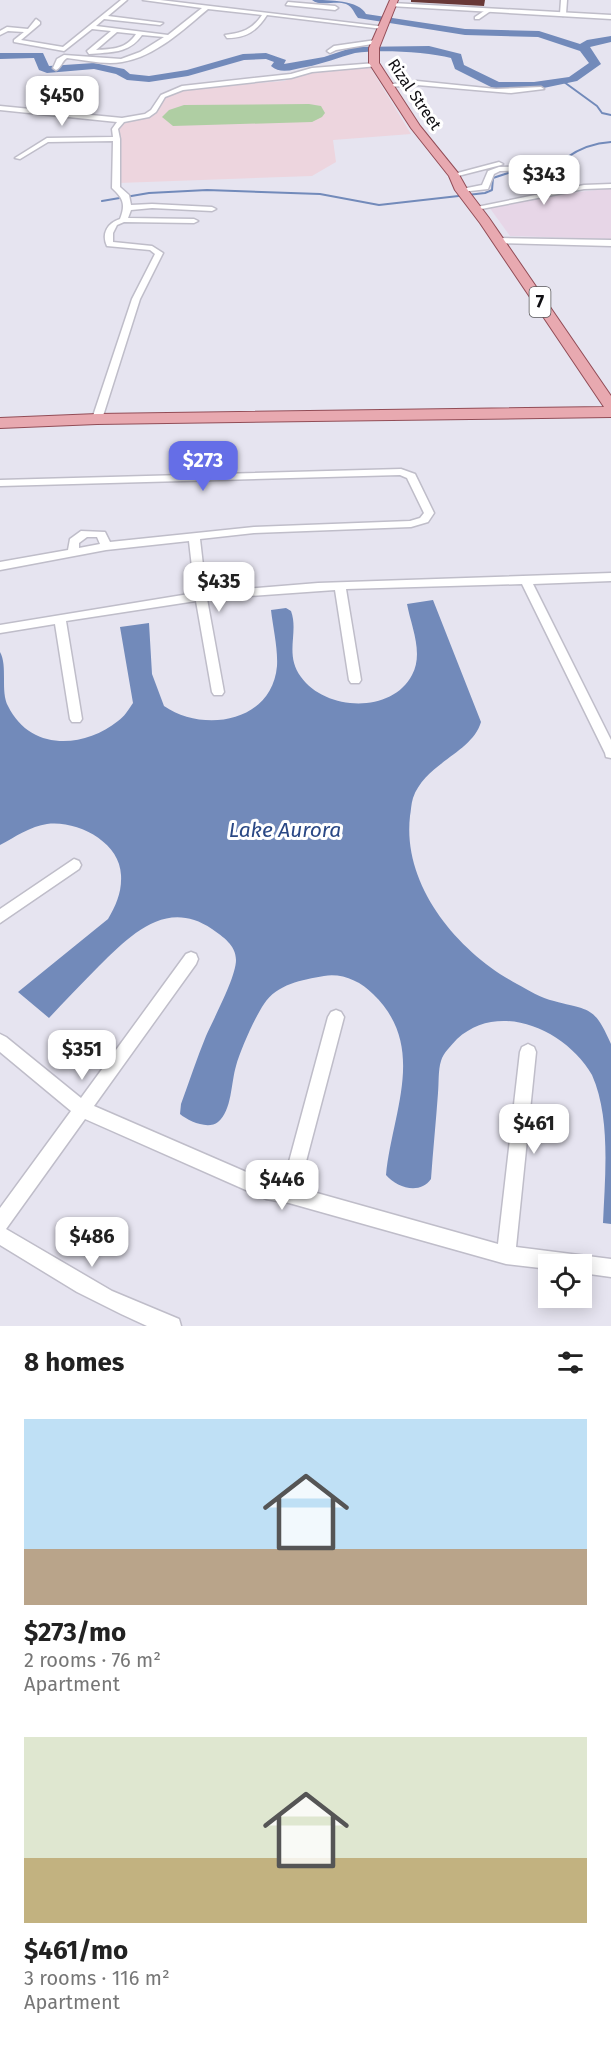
<!DOCTYPE html>
<meta charset="utf-8">
<style>
body{margin:0;font-family:"Fira Sans",sans-serif;background:#f2f2f2;color:#222;height:100vh;display:flex;flex-direction:column;font-size:22px;white-space:nowrap}
*{box-sizing:border-box;margin:0}
p{font-size:20px;color:#767676}
.icon{flex:none;width:33px;height:33px;fill:none;stroke:currentColor;stroke-width:2;stroke-linecap:round;stroke-linejoin:round}
.map{position:relative;height:1326px;overflow:hidden}
.panel{display:flex;flex-direction:column;background:#fff;flex:1}
.panel>*{flex:none}
.controls{position:absolute;left:538px;top:1254px;display:grid;gap:12px}
.controls a{display:grid;place-items:center;width:54px;height:54px;border-radius:0px;background:#fff;box-shadow:0 3px 15px #0003;font-size:30px}
.price{position:absolute;translate:-50% -51px;padding:0 14px;border-radius:12px;background:#fff;color:#222;font-size:20px;line-height:39px;filter:drop-shadow(0 2px 3px #0008)}
.price::after{content:'';position:absolute;left:50%;top:36px;width:18px;height:14px;margin-left:-9px;background:inherit;clip-path:polygon(0 0,100% 0,50% 100%)}
.price.on{background:#656ee7;color:#fff}
ul{padding:0;list-style:none}
li{display:grid;align-content:center;gap:12px;height:318px;padding:0 24px}
li span{display:grid;place-items:center;height:186px;border-radius:0px;color:#555}
li>.icon{margin-inline-start:auto}
span .icon{width:108px;height:108px;fill:#fffc;stroke-width:1}
li b{font-size:26px}
h2{display:flex;justify-content:space-between;align-items:center;height:72px;padding:0 24px;font-size:26px}
.map>svg:first-child{display:block}
.education{fill:#edd5de}
.medical{fill:#e7d6e7}
.green{fill:#afcea3}
.water{fill:#728aba}
.lines{fill:none;stroke-linecap:round;stroke-linejoin:round}
.stream{stroke:#728aba;stroke-width:2}
.river{fill:#728aba;fill-rule:evenodd}
.minor-casing{stroke:#bfbdc9;stroke-width:3}
.tertiary-casing{stroke:#bfbdc9;stroke-width:3}
.primary-casing{stroke:#924d57;stroke-width:2}
.minor{fill:#fff;fill-rule:evenodd}
.tertiary{fill:#fff;fill-rule:evenodd}
.primary{fill:#e8a9b0;fill-rule:evenodd}
.wall{fill:#693937}
.labels{text-anchor:middle;stroke-width:6;stroke-linejoin:round;paint-order:stroke}
.far-street-label{font-size:16px;fill:#100f13;stroke:#fff}
.shield{fill:#fff;stroke:#58575a;stroke-width:1.5}
.shield-label{font-size:18px;font-weight:bold;fill:#100f13}
.water-label{font-size:21px;font-style:italic;fill:#2a4885;stroke:#fff}
</style>
<div class="map">
<svg width="611" height="1326" viewBox="0 0 611 1326">
<rect width="100%" height="100%" fill="#e6e4f0"/>
<path class="education" d="M370 67 411 134 333 140 336 162 312 176 119 183V128L123 123 146 118 155 113 161 100 177 92 206 87 284 81 308 71Z"/>
<path class="medical" d="M604 189H611V239L510 236 489 207 536 197Z"/>
<path class="green" d="M309 104 321 106 325 113 322 117 312 122 173 126 162 117 169 110 184 105Z"/>
<path class="water" d="M433 600 481 722C472 753 425 763 413 798 411 804 411 811 410 816 402 886 458 952 517 984 528 990 541 998 554 1001 591 1011 594 1006 611 1044V1224L603 1223C605 1176 611 1118 592 1075 566 1030 499 1000 457 1039 452 1045 443 1053 441 1061 438 1070 439 1083 438 1093 436 1121 433 1150 431 1179 420 1195 397 1188 386 1175 392 1112 428 1047 373 994 360 981 342 973 324 976 302 980 277 984 264 1004 255 1017 240 1051 236 1066 231 1082 232 1111 218 1122 208 1130 188 1121 180 1114L181 1104C189 1082 197 1058 206 1036 214 1018 236 977 236 960 236 945 223 937 212 929 166 898 131 935 99 966 82 983 65 1001 49 1018L18 992 108 919C116 905 122 892 121 875 120 842 77 820 47 824 31 826 15 837 0 845V652C8 666 0 691 8 706 30 751 83 749 118 721 124 717 129 709 133 703L120 627 149 623 152 674 164 706C203 733 272 723 277 666 278 648 273 628 271 610L286 608 291 611C299 633 284 654 301 677 325 711 392 714 412 675 424 653 411 626 407 604Z"/>
<g class="lines">
<path class="stream" d="M564 82 597 106 602 113 611 115
M533 170 564 169 566 158C580 148 594 143 611 142
M102 201 149 193 207 190 320 194 379 205 485 193 492 190 493 178 517 170"/>
<path class="river" d="M312 0C329 0 359 0 366 14L465 29 539 31 580 44 587 40 611 36V42L590 47 601 64 577 81 534 90 493 88 455 69 451 58C428 52 379 49 355 53 339 57 323 64 306 67 294 69 281 75 271 66L274 62 266 59 244 60 188 76 149 82 127 80 116 74 94 69 47 73 39 70 34 58 0 59V53H43L49 66 94 63 124 69 130 74 149 76 187 70 243 54 266 53 286 60 284 64 324 57 354 47 429 46 461 54 464 65 499 82H534L569 77 589 63 580 51 538 37 465 35 358 18C354 13 353 7 346 4 335 0 321 7 312 0Z"/>
<g class="minor-casing">
<path id="minor" d="M121 0H127L108 16 163 23 160 25 104 19 96 26 168 35 202 8 143 0H160L386 27 383 29 267 15C257 31 246 38 227 38L225 35C242 33 252 30 262 15L208 9C184 29 155 57 122 62 105 65 85 60 67 58 62 61 61 68 56 70L53 68 57 59 64 55 121 59 140 52 164 37 142 35C129 54 110 52 89 54L87 51 111 31 92 29 64 51 14 42V40L24 32 8 31 0 35V31L7 27 28 29 36 19 40 22V24L21 40 63 47ZM117 32 136 34C126 49 113 49 96 50Z
M561 0H567L566 14 563 16 560 14Z
M288 2 335 6 338 8 335 10 286 5Z
M487 9 492 10 479 19H475V17Z
M376 40 378 43 336 50 330 53 327 51 334 46Z
M376 63 378 66 312 72 291 78 183 90 165 97 156 112 149 117 124 122 118 129 120 139V187L129 195 131 205 152 204 212 207 216 209 212 211 152 208 131 210 128 218 194 219 198 221 194 223 124 222 117 225 113 233V242L152 246 163 253 140 299 102 419 97 422 94 421 92 419 132 299 155 254 150 250 107 246C101 233 108 223 120 219 126 204 123 198 112 188L113 141 48 142 20 159 15 158 47 138 113 137 112 129 117 122 0 110V106L122 118 145 114 151 110 161 95 182 86 291 74 312 68Z
M417 81 496 89 541 87 544 89 511 93 417 85 388 87 385 85Z
M499 162 503 164 501 165 454 177 450 175Z
M560 166H563V170L500 171 494 174 488 189 461 192 457 190 482 185 488 171 499 167Z
M611 184V188L584 189 476 210 472 208 584 185Z
M401 469 415 474 434 513 428 522 411 527 254 533 200 539 206 592 318 583 611 573V581L533 584 611 740V758L606 757 605 753 522 584 346 589 361 680 359 683H351L349 680 335 590 207 599 224 692 222 695H214L212 692 196 601 66 621 82 719 80 722H72L70 719 55 624 0 633V625L195 593 189 541 106 550 0 570V562L68 550 70 539 81 531 105 532 110 542 254 527 410 521 420 518 424 513 407 478 400 475 0 486V480ZM87 537H97L100 544 79 548V543Z
M74 859 79 861 81 865 79 869 0 923V909Z
M191 952 196 954 198 959 196 964 94 1106 267 1181 283 1184 328 1017 331 1012 336 1010 341 1012 344 1017 299 1188 498 1244 520 1052 522 1047 528 1044 534 1047 536 1052 516 1247 611 1259V1277L582 1273V1264H549V1269L506 1264 289 1203 266 1199 85 1119 6 1229 112 1291 179 1319 181 1326H147L121 1314 77 1292 0 1245V1208L71 1111 0 1052V1034L6 1037 81 1098 186 954Z"/>
</g>
<g class="tertiary-casing">
<path id="tertiary" d="M392 3 611 15V19L390 6Z
M498 238 611 240V246L495 243 493 241Z"/>
</g>
<g class="primary-casing">
<path id="primary" d="M390 0H398L379 48V63L420 126 458 173 467 189 489 218 611 396V417L97 424 0 428V418L97 414 604 407 480 223 455 190 449 176 411 128 369 63V48Z"/>
</g>
<use href="#minor" class="minor"/>
<use href="#tertiary" class="tertiary"/>
<use href="#primary" class="primary"/>
</g>
<path class="wall" d="M411 0H485L484 6 411 2Z"/>
<g class="labels">
<g class="far-street-label">
<text transform="translate(415 94) rotate(56)" y="6">Rizal Street</text>
</g>
<rect class="shield" x="529.5" y="287" width="21" height="30" rx="4.5"/>
<g class="shield-label">
<text x="540" y="308">7</text>
</g>
<g class="water-label">
<text x="285" y="837">Lake Aurora</text>
</g>
</g>
</svg>
<div class="controls">
<a><svg class="icon" aria-label="locate" viewBox="0 0 24 24"><circle cx="12" cy="12" r="6"/><path d="M12 2v4M12 18v4M2 12h4M18 12h4"/></svg></a>
</div>
<b class="price" style="left:62px;top:127px">$450</b>
<b class="price" style="left:544px;top:206px">$343</b>
<b class="price on" style="left:203px;top:492px">$273</b>
<b class="price" style="left:219px;top:613px">$435</b>
<b class="price" style="left:82px;top:1081px">$351</b>
<b class="price" style="left:534px;top:1155px">$461</b>
<b class="price" style="left:282px;top:1211px">$446</b>
<b class="price" style="left:92px;top:1268px">$486</b>
</div>
<section class="panel">
<h2>8 homes<svg class="icon" aria-label="filters" viewBox="0 0 24 24"><path d="M4 7h16M4 17h16"/><circle cx="9" cy="7" r="2"/><circle cx="15" cy="17" r="2"/></svg></h2>
<ul>
<li><span style="background:linear-gradient(#bfe0f5 70%,#b9a48a 0)"><svg class="icon" aria-label="home" viewBox="0 0 24 24"><path d="M3 11l9-7 9 7M6 9v11h12V9"/></svg></span><div><b>$273/mo</b><p>2 rooms · 76 m²</p><p>Apartment</p></div></li>
<li><span style="background:linear-gradient(#dfe7d0 65%,#c2b280 0)"><svg class="icon" aria-label="home" viewBox="0 0 24 24"><path d="M3 11l9-7 9 7M6 9v11h12V9"/></svg></span><div><b>$461/mo</b><p>3 rooms · 116 m²</p><p>Apartment</p></div></li>
</ul>
</section>
